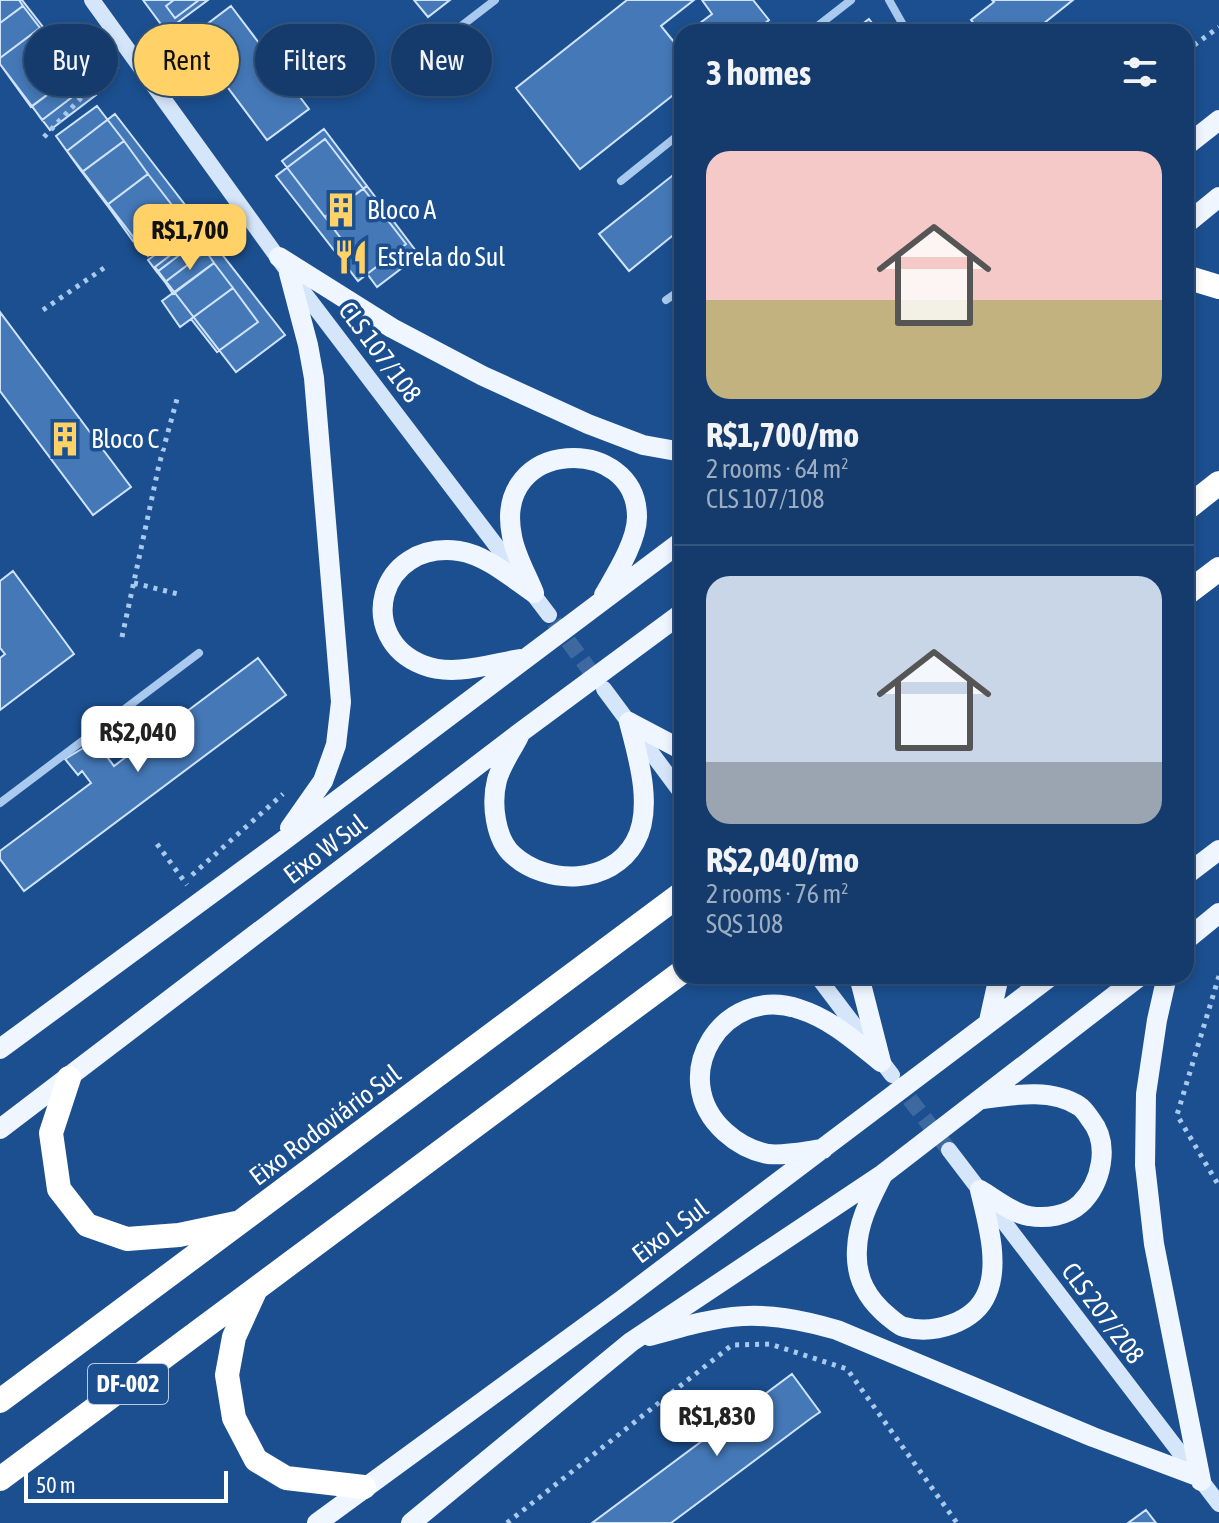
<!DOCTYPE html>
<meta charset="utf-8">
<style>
body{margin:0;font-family:"Asap Condensed",sans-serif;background:#214673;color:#f1f3f6;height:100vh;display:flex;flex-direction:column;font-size:30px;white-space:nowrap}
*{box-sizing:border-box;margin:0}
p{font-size:26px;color:#9dadc1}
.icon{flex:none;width:44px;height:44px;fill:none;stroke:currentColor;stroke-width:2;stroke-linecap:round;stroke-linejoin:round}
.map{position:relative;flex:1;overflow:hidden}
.panel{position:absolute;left:674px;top:24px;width:520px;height:960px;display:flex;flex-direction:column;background:#143b6b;border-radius:24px;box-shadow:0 4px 12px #0003,0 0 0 2px #33557e}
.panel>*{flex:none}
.hud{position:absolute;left:24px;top:24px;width:530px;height:72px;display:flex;gap:16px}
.scale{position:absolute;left:24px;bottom:20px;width:204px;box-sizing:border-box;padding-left:8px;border:4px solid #fff;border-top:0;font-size:22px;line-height:28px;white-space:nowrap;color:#fff;-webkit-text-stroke:6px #1b4f8f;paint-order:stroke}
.price{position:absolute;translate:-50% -68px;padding:0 18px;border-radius:16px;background:#fff;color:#222;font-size:26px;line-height:52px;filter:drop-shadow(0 2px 4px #0008)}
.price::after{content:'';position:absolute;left:50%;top:48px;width:24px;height:18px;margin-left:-12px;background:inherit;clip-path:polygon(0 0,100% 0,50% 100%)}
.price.selected{background:#ffd166;color:#111}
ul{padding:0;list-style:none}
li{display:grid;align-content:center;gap:16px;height:424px;padding:0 32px}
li+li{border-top:2px solid #33557e}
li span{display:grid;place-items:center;height:248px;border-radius:24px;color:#555}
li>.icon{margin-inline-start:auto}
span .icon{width:144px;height:144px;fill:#fffc;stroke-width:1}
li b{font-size:34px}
h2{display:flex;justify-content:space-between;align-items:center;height:96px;padding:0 32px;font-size:34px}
.tag{padding:0 28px;border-radius:36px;background:#143b6b;box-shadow:0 4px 12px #0003,0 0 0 2px #33557e;font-size:28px;line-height:72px}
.tag.selected{background:#ffd166;color:#111}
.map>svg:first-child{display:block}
.building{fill:#4478b7;stroke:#cfe3fa;stroke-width:2}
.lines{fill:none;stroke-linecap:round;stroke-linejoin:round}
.secondary-tunnel{stroke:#3d69a0;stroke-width:16;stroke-dasharray:16 8;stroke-linecap:butt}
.path{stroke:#a9c9ee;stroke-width:5;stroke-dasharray:4 6;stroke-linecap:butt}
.street{stroke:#a9c9ee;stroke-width:8}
.secondary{stroke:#d6e6fa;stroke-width:16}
.primary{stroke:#f0f6ff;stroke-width:20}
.highway{stroke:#fff;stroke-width:24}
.labels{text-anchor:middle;stroke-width:7;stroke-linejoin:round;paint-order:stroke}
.shield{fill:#1b4f8f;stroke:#bbcadd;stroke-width:2}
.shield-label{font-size:24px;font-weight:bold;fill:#fff}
.poi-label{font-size:26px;fill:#fff;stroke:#1b4f8f;text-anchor:start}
.street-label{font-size:26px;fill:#fff;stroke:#1b4f8f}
</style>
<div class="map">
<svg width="1219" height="1523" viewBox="0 0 1219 1523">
<rect width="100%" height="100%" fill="#1b4f8f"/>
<path class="building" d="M0 0H22L96 95 50 130 0 64Z
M0 0H19L23 6 0 23Z
M143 0H208L166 31Z
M174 0H199L175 18 166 6Z
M414 0H450L428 17Z
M627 0H694L661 26 674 42 682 36V88L580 169 516 88Z
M702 0H753L769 20 754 32H688L712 14Z
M992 0H1073L1033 32H981L971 20 994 2Z
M23 6 40 28 0 58V23Z
M231 6 309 109 267 140 190 37Z
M869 19 879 32H852Z
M40 28 74 75 31 107 0 64V58Z
M74 75 84 88 42 120 32 106Z
M97 106 124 141 82 172 56 136Z
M115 114 196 219 148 256 67 151Z
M324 129 367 186 325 217 282 161Z
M325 139 406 244 358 281 276 176Z
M124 141 148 174 107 205 82 172Z
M682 168V228L629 271 599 234Z
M148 174 175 209 133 241 107 205Z
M367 186 419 255 377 287 325 217Z
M189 230 198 241 157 272 148 260Z
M203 230 285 335 236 372 155 267Z
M198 241 206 251 165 282 157 272Z
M206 251 214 263 173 294 165 282Z
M214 263 233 288 180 327 162 301Z
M233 288 258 322 217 352 191 319Z
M0 312 131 487 93 515 0 391Z
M13 571 74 654 0 710V658L5 654 0 648V581Z
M258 658 286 695 24 891 0 859V851L91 783 82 771 78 775 65 759 95 741 114 766Z
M792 1374 820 1412 810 1419 671 1523H592Z
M1146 1510 1156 1523H1128Z"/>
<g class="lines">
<path class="secondary-tunnel" d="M554 622 600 684
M895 1080 949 1150"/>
<path class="path" d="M1186 51 1219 27
M44 137 96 82 118 66
M43 310 104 268
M134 583 178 594
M122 637 159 465 177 399
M157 844 187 885
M192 875 283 794
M1219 976 1177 1115 1219 1186
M507 1523 732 1345 770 1344 847 1369 957 1523"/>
<path class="street" d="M889 0 907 32
M460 27 495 0
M810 32 851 0
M621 181 682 132
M666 300 682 289
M0 803 199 653"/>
<path class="secondary" d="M92 0 289 273 549 615
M604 689 682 794
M817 976 892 1075
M949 1150 1219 1504"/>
<path class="primary" d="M1186 146 1219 120
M1186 224 1219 197
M279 257 392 328 483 376 588 424 643 445 682 452
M289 273 308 345 314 378 341 702 336 745 323 781 290 828
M534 593C527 575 515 555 512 536 492 437 637 434 637 517 637 541 616 574 604 595
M520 659C490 664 453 677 423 665 355 639 377 540 459 551 486 555 512 578 534 593
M629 722 682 750
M519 736C512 750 501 765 497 780 491 803 495 839 513 855 547 886 611 885 635 842 654 809 638 756 629 722
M1186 875 1219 850
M1186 940 1219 913
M859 976 881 1062
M1167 976 1157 1020 1146 1094 1145 1165 1154 1244 1201 1481
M989 1021 999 976
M0 1049 279 844 682 541
M0 1129 521 732 682 613
M823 1149C806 1151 785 1156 768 1154 752 1151 736 1142 725 1132 664 1077 724 983 799 1009 831 1019 855 1041 881 1062
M883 1174C871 1198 858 1221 857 1249 855 1278 867 1299 889 1317 893 1320 899 1326 904 1327 933 1335 975 1323 987 1293 1000 1263 987 1220 980 1190
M980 1190C994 1198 1013 1214 1029 1216 1046 1219 1067 1216 1080 1204 1102 1183 1110 1144 1091 1120 1088 1116 1084 1109 1079 1106 1051 1088 1013 1095 983 1099
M650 1336C727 1314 757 1307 837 1330L1093 1437 1197 1476
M317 1523 622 1300 1051 976
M411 1523 631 1342 883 1174 1140 976"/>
<path class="highway" d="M1186 277 1219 287
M1186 509 1219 483
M1186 594 1219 569
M69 1078 51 1133 59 1189 87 1225 127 1239 179 1235 236 1223
M255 1291 234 1337 227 1375 234 1418 256 1460 286 1478 364 1487
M0 1401 682 893
M0 1479 682 972"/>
</g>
<defs>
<g id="building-bare" transform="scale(2.76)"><path d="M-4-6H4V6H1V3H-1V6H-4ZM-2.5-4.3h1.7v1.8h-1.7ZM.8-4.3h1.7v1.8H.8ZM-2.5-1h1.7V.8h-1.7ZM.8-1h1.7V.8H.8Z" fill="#ffd166" stroke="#1b4f8f" stroke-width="2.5" paint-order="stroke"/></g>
<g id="restaurant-bare" transform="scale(2.76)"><path d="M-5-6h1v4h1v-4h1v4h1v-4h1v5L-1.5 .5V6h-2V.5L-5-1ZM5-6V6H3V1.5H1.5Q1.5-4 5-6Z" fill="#ffd166" stroke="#1b4f8f" stroke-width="2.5" paint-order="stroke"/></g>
</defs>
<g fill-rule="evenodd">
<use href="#building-bare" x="341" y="210"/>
<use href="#restaurant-bare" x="351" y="257"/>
<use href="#building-bare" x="65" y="439"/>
</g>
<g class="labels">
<rect class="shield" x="88" y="1364" width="80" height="40" rx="6"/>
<g class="shield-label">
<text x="128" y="1392">DF-002</text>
</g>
<g class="poi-label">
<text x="367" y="219">Bloco A</text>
<text x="377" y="266">Estrela do Sul</text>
<text x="91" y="448">Bloco C</text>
</g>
<g class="street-label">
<text transform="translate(380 352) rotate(53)" y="9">CLS 107/108</text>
<text transform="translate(325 849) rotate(-37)" y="9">Eixo W Sul</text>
<text transform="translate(325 1125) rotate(-37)" y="9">Eixo Rodoviário Sul</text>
<text transform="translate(670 1231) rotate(-37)" y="9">Eixo L Sul</text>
<text transform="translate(1103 1313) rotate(53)" y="9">CLS 207/208</text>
</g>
</g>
</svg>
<div class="scale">50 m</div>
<b class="price selected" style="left:190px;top:272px">R$1,700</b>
<b class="price" style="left:138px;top:774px">R$2,040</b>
<b class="price" style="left:717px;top:1458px">R$1,830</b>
<div class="hud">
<a class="tag">Buy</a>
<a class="tag selected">Rent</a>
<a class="tag">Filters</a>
<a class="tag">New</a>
</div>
<section class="panel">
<h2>3 homes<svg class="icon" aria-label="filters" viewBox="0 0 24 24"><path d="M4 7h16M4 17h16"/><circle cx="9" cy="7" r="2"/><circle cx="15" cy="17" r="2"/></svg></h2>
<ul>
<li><span style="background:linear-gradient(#f6c9c9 60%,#c2b280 0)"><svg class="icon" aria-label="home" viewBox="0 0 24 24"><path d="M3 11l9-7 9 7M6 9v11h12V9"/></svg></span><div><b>R$1,700/mo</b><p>2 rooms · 64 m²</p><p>CLS 107/108</p></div></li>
<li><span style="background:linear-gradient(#c9d6e8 75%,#9aa5b1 0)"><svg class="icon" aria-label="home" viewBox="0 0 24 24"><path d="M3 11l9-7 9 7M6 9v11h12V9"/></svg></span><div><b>R$2,040/mo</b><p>2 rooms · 76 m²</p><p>SQS 108</p></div></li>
</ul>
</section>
</div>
